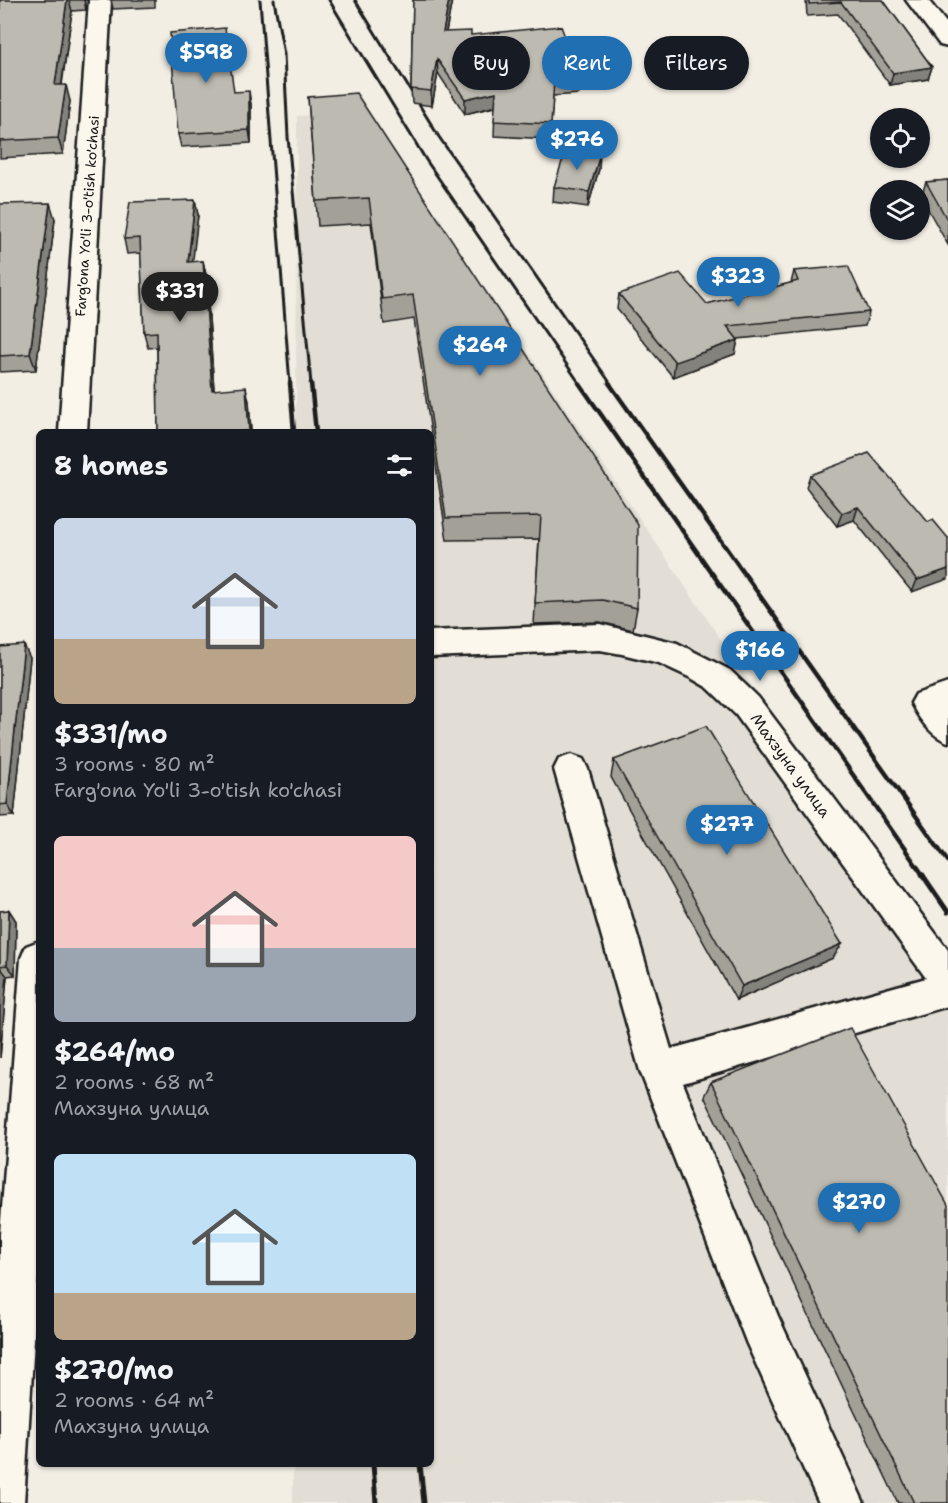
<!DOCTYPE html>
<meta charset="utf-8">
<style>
body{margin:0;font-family:"Shantell Sans",sans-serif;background:#242831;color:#f1f3f6;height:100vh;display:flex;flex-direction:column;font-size:22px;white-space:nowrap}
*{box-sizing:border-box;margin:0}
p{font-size:20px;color:#9ea1a6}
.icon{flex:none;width:33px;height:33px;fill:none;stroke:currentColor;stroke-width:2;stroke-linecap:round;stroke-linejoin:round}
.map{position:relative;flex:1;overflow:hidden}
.drawer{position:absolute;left:36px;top:429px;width:398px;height:1038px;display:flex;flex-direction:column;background:#171b24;border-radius:9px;box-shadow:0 2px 4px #0004}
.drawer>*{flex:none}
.top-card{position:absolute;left:452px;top:36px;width:406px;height:54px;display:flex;gap:12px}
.buttons{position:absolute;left:870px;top:108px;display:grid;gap:12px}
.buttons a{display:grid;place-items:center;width:60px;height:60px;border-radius:50%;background:#171b24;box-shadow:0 2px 4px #0004;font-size:30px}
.price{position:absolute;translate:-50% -51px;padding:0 14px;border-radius:21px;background:#1f6fb2;color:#fff;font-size:20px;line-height:39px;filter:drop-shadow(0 2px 3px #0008)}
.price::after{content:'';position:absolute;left:50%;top:36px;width:18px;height:14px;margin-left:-9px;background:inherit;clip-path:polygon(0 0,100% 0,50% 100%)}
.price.active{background:#222;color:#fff}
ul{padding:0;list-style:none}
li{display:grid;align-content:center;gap:12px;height:318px;padding:0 18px}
li span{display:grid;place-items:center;height:186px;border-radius:9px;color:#555}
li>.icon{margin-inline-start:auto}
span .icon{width:108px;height:108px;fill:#fffc;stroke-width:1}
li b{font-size:26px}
h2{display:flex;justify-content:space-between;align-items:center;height:72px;padding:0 18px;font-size:26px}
.tag{padding:0 21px;border-radius:27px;background:#171b24;box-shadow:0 2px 4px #0004;font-size:21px;line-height:54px}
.tag.active{background:#1f6fb2;color:#fff}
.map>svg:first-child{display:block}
.built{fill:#e2ded5}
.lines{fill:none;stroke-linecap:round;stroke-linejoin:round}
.minor-casing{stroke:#1c1c1c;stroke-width:5}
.minor{fill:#fbf7ec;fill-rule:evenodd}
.rail-far2{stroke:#1c1c1c;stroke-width:3}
.rail-far1{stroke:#1c1c1c;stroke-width:4.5}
.rail{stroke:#1c1c1c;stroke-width:5}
.wall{fill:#a3a098;stroke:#1c1c1c;stroke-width:1.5}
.shaded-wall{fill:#84827c;stroke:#1c1c1c;stroke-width:1.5}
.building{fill:#bdbab1;stroke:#1c1c1c;stroke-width:1.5}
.labels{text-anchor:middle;stroke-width:6;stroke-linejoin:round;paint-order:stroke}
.far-street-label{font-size:14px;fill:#1c1c1c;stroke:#fbf7ec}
.street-label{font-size:16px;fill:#1c1c1c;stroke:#fbf7ec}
</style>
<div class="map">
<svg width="948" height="1503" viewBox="0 0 948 1503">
<rect width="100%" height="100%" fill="#f2eee4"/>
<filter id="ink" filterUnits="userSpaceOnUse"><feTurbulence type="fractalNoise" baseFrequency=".0167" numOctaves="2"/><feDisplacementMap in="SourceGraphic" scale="12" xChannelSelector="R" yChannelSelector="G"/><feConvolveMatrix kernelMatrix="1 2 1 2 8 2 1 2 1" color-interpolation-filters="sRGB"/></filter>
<g filter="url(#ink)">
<path class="built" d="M367 112 948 978V1503H293V1464H430V432H296L297 116Z"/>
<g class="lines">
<g class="minor-casing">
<path id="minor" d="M89 0H111L87 432H59Z
M906 0H928L948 25V47L940 45Z
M600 624 677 643 730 670 758 697 948 950V1006L683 1083 778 1316 864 1503H819L747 1344 640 1071 554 769 559 759 571 755 583 759 588 769 671 1049 926 978 736 715 708 688 691 678 659 663 622 654 600 650 430 657V631Z
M948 683V742C931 736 919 719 911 703L916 694Z
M39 941V1259L24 1503H0V1234L21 958 26 946Z"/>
</g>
<use href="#minor" class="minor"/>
<path class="rail-far2" d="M260 0 290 384
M274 0 284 54 288 137 311 384
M329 0 426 160 580 384
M355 0 439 137 611 384"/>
<path class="rail-far1" d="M290 383 294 432
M311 383 316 432
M579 383 923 875
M609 383 948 861"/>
<path class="rail" d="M922 874 948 912
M373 1464 376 1503
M420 1464 424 1503"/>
</g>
<path class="wall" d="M0 0H88L86 10 72 11 62 85 70 101 63 154 0 158Z
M111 0H155V7L113 9Z
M413 0H452L446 32 471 35 580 79 579 94 553 96 550 139 494 136 495 107 465 114 438 73 432 106 412 103 411 89Z
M806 0H883L932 67 928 79 890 85 838 14 807 16Z
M234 92 251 104V143L181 147 178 134Z
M308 97 637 608 633 630 600 622 534 624 539 539 447 540 414 319 384 324 371 223 318 226 316 201Z
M599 169 588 207 553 202 554 187Z
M948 180V245L921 197 926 182Z
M195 200 198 215 192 262 203 261 206 275 214 390 249 401 251 432H158L157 347 148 348 144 333 141 253 127 254 124 239Z
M0 204 55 219 36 370 0 372Z
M794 271 869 312 865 326 738 339 735 354 673 377 617 309 619 294 707 304 791 283Z
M810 475 928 522 948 538 912 592 854 520 837 526 806 487Z
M0 647 30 658 14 816 0 817Z
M614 760 833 958 736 1000 611 777Z
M9 910 16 921 15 975 7 976 0 1058V911Z
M711 1082 948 1503H898L704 1096Z"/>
<path class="shaded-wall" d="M67 0H69L72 11 59 102 55 85Z
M84 0H88L86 10Z
M449 0H452L443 47V32Z
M437 59 438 73 432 106 431 91Z
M932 67 928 79 890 85 893 73Z
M66 85 70 101 63 154 58 138Z
M249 91 251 104V143L249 130Z
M496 92V106L465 114V99Z
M600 154 599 169 588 207 589 192Z
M195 200 198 215 191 277 188 262Z
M50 203 55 219 36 370 30 354Z
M203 261 206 275 215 404 212 390Z
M738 340 735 354 673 377 675 362Z
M246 387 249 401 251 432H249V431Z
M858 507 854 520 837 526 842 513Z
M948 569V579L912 592 917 580Z
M24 645 30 658 14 816 7 804Z
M9 910 16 921 15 975 7 965Z
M842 944 833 958 736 1000 742 986Z
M0 967 7 976 0 1058Z"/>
<path class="building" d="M0 0H67L55 85H66L58 138 0 141Z
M413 0H449L443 32 471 31V35L561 26 580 79 554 81 551 124 494 121 496 92 465 99 437 59 431 91 411 89Z
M809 0H883L932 67 893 73 841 2 809 4Z
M225 28 234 92 249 91V130L178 134 170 33Z
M356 93 638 525 637 608 603 600 535 603 541 516 446 518 413 295 382 299 369 198 316 201 308 97Z
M566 149 600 154 589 192 554 187Z
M948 180V221L926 182Z
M195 200 188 262 203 261 212 390 246 387 249 431 234 432H158L157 332 144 333 140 238 124 239 130 202Z
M50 203 30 354 0 356V204Z
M848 266 869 312 727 326 738 340 675 362 619 294 680 273 707 304 798 281 794 271Z
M869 453 928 522 933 520 948 538V569L917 580 858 507 842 513 810 475Z
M24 645 7 804 0 805V647Z
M706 726 842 944 742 986 614 760Z
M9 910 7 965 0 966V911Z
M850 1028 948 1205V1503H914L711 1082Z"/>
</g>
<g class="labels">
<g class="far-street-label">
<text transform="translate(87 216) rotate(-86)" y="5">Farg'ona Yo'li 3-o'tish ko'chasi</text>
</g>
<g class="street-label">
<text transform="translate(791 765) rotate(54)" y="6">Махзуна улица</text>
</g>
</g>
</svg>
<div class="buttons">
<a><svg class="icon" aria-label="locate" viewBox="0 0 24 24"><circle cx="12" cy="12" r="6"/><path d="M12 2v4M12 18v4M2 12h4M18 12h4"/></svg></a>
<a><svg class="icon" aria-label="layers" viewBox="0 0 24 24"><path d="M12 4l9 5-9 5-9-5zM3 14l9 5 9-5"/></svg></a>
</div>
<b class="price" style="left:206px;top:84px">$598</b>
<b class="price" style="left:577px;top:171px">$276</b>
<b class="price" style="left:738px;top:308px">$323</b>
<b class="price active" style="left:180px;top:323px">$331</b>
<b class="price" style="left:480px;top:377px">$264</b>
<b class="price" style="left:760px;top:682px">$166</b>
<b class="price" style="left:727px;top:856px">$277</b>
<b class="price" style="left:859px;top:1234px">$270</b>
<div class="top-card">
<a class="tag">Buy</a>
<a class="tag active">Rent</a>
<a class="tag">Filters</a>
</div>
<section class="drawer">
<h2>8 homes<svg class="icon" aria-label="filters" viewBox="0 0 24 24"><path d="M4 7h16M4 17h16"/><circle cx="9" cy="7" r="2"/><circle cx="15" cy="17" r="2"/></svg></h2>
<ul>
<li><span style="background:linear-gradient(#c9d6e8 65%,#b9a48a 0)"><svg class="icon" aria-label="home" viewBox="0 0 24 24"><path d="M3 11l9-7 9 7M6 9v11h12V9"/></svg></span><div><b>$331/mo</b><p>3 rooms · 80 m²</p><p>Farg'ona Yo'li 3-o'tish ko'chasi</p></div></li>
<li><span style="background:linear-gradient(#f6c9c9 60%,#9aa5b1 0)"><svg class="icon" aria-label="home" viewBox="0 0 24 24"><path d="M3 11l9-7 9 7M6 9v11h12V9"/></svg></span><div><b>$264/mo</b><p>2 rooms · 68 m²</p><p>Махзуна улица</p></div></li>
<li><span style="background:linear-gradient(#bfe0f5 75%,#b9a48a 0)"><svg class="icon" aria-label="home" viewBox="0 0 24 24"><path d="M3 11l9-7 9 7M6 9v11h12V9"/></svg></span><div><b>$270/mo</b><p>2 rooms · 64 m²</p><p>Махзуна улица</p></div></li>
</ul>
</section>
</div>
